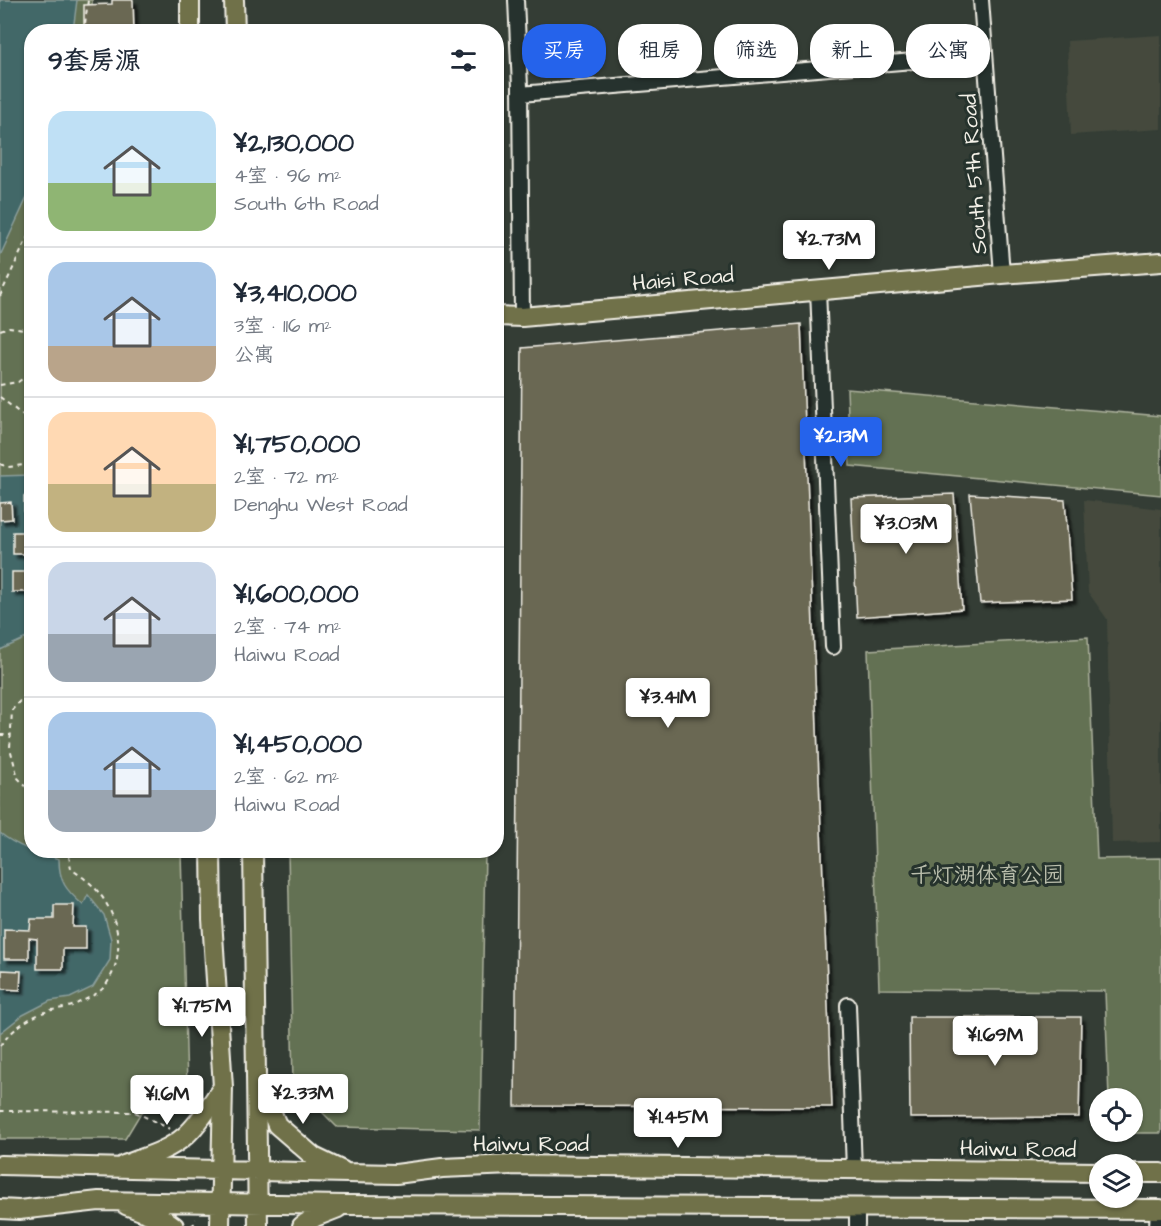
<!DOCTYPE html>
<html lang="zh">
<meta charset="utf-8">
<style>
body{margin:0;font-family:"Architects Daughter","LXGW WenKai TC",sans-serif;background:#f2f2f3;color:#1f2937;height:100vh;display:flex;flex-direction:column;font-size:22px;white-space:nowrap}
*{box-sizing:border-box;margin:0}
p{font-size:20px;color:#747a83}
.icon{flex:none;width:33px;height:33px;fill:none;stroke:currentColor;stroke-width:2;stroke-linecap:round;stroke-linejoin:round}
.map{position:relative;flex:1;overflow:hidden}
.sheet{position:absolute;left:24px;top:24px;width:480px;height:834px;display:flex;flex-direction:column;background:#fff;border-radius:24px;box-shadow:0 2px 4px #0004}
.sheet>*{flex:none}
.guide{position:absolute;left:522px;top:24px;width:549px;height:54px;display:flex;gap:12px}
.tools{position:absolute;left:1089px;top:1088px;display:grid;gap:12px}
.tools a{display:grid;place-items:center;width:54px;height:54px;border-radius:50%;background:#fff;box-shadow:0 2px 4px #0004;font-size:30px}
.price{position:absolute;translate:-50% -51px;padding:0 14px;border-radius:6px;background:#fff;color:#222;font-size:20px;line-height:39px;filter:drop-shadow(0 2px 3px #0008)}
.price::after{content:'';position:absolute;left:50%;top:36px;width:18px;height:14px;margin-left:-9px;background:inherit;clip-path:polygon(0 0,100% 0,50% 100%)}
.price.current{background:#2563eb;color:#fff}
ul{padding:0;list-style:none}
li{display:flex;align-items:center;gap:18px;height:150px;padding:0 24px}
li+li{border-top:2px solid #e0e1e3}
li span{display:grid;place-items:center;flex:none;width:168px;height:120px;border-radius:18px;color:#555}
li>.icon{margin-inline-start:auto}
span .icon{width:72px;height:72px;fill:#fffc;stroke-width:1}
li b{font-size:26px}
h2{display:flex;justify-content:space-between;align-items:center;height:72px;padding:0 24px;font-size:26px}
.tag{padding:0 21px;border-radius:24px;background:#fff;box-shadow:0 2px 4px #0004;font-size:21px;line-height:54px}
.tag.current{background:#2563eb;color:#fff}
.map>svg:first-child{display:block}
.built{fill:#444a3e}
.green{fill:#647152;stroke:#acb19d;stroke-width:1.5}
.water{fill:#436768;stroke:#8a9e9b;stroke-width:1.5}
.building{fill:#6a6753;stroke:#f4f1e8;stroke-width:1.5;filter:url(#shadow)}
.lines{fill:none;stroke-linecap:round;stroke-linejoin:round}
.minor-casing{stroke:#f4f1e8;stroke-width:18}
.major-casing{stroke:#f4f1e8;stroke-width:22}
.path{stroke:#f4f1e8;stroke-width:2;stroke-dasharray:4.5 4.5;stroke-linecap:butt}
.minor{stroke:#26332d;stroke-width:14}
.major{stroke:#6f714a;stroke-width:18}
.labels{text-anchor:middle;stroke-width:6;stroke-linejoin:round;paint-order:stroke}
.street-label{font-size:22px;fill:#f4f1e8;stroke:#26332d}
.park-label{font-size:22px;fill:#babeac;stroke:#26332d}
</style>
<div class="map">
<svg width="1161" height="1226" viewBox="0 0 1161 1226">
<defs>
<filter id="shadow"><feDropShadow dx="4" dy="4" stdDeviation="1.5" flood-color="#0009"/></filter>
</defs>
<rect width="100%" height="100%" fill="#343d35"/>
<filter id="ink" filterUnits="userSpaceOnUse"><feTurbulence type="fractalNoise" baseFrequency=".0167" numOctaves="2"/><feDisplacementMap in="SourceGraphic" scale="12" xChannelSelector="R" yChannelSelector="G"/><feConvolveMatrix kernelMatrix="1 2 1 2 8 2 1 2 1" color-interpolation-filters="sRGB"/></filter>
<g filter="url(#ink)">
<path class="built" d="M1161 35V129L1071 135 1067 41Z
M1084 500 1161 509V842L1112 843 1107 619 1088 592Z"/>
<path class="green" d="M0 0H92L93 31 32 32V850L181 851 187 1088 163 1095 140 1114 125 1139H0Z
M847 389 1161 416V495L850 466Z
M1088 637 1097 859 1161 858V1133H1110V1131H1132V1098H1109L1105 991 879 989 868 650Z
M288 851H485L480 1130 337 1127 293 1083Z"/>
<path class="water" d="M0 0H77L73 31 32 32 31 189 0 256Z
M32 475 31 636 0 650V476Z
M0 833C17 847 38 853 59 859 59 882 66 890 83 905L88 895 104 915 111 939 110 960 93 987 70 998 50 1001 23 1015 0 1033Z"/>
<path class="building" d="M112 0H133L134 32H84V5L112 4Z
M801 324 832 1107 515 1106 522 348Z
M954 494 962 609 857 617 851 498Z
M970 494 1065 500 1072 599 980 603Z
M24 496H32V514H24Z
M11 502 12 519 0 520V503Z
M13 532H32V554H13Z
M12 572H32V592H12Z
M54 905H74L73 927H86V949H63V969H37V939L29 938V959H4V929L30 930 31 919H54Z
M2 970 21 971 20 990 2 989Z
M909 1017H1081L1079 1117 910 1118Z"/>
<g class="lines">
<g class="minor-casing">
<path id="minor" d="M516 0 520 87 522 317
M981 0 1002 274
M520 94 985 55
M818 290 833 647
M848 1005 854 1170
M857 1208V1226
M1157 1226 1158 1209"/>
</g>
<g class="major-casing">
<path id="major" d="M190 0V32
M234 0 235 32
M496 316 522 317 1002 274 1161 262
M211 850 212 919 223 1087 220 1226
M253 850 258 1226
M261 1087 277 1125 314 1157 343 1171
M0 1165 347 1173 396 1174 442 1168 512 1165 1100 1172
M124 1165C145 1157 168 1151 185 1136 200 1123 211 1103 223 1087
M1132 1173H1161
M126 1205 167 1221 174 1226
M0 1209 19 1210 99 1201 346 1205 1161 1209
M302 1226 315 1217 338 1208"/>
</g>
<path class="path" d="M84 32 88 0
M0 296 32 228
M0 330 9 327 32 330
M0 385 18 382 32 372
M0 397 32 423
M0 464 8 467 32 464
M32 687 12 710 10 748 18 778 32 793
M0 735H10
M0 1046C12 1029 31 1015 52 1010 60 1008 71 1008 78 1003 86 999 100 993 105 986 128 954 119 913 93 886 86 879 78 874 71 869L68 850
M0 1111 135 1112 170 1129
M191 1226 195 1223 196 1219"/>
<use href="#minor" class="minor"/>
<use href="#major" class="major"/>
</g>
</g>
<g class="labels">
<g class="street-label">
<text transform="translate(973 174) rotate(-94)" y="8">South 5th Road</text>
<text transform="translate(683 278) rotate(-5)" y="8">Haisi Road</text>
<text x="531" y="1151">Haiwu Road</text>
<text transform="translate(1018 1148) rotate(1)" y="8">Haiwu Road</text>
</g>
<g class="park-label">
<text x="987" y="882">千灯湖体育公园</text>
</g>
</g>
</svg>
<div class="tools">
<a><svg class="icon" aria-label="locate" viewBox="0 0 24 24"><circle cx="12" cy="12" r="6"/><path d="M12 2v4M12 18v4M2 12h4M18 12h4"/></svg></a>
<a><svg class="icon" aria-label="layers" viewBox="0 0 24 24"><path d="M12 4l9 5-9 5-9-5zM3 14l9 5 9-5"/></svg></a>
</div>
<b class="price" style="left:829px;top:271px">¥2.73M</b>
<b class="price current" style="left:841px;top:468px">¥2.13M</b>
<b class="price" style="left:906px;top:555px">¥3.03M</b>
<b class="price" style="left:668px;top:729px">¥3.41M</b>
<b class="price" style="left:202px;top:1038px">¥1.75M</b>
<b class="price" style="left:995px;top:1067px">¥1.69M</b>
<b class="price" style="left:303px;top:1125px">¥2.33M</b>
<b class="price" style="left:167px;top:1126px">¥1.6M</b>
<b class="price" style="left:678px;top:1149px">¥1.45M</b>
<div class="guide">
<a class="tag current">买房</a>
<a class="tag">租房</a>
<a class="tag">筛选</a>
<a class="tag">新上</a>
<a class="tag">公寓</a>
</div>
<section class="sheet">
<h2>9套房源<svg class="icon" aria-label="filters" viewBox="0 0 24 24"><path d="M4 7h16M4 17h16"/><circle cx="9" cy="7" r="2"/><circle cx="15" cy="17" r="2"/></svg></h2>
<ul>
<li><span style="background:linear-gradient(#bfe0f5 60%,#8fb573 0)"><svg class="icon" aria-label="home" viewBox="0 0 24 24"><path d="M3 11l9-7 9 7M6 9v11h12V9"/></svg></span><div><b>¥2,130,000</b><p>4室 · 96 m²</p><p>South 6th Road</p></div></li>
<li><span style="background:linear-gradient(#a9c7e8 70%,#b9a48a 0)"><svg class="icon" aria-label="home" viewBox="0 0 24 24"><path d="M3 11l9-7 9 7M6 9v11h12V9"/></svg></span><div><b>¥3,410,000</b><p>3室 · 116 m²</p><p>公寓</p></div></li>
<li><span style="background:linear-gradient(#ffd9b3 60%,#c2b280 0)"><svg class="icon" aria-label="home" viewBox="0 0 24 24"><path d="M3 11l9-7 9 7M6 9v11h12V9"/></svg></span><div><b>¥1,750,000</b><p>2室 · 72 m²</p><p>Denghu West Road</p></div></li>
<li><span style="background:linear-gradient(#c9d6e8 60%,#9aa5b1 0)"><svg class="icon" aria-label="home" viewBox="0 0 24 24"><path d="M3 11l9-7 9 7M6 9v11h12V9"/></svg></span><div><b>¥1,600,000</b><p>2室 · 74 m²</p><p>Haiwu Road</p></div></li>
<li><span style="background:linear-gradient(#a9c7e8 65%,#9aa5b1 0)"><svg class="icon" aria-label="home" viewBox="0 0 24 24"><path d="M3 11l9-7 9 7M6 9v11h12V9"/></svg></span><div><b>¥1,450,000</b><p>2室 · 62 m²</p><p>Haiwu Road</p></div></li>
</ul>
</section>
</div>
